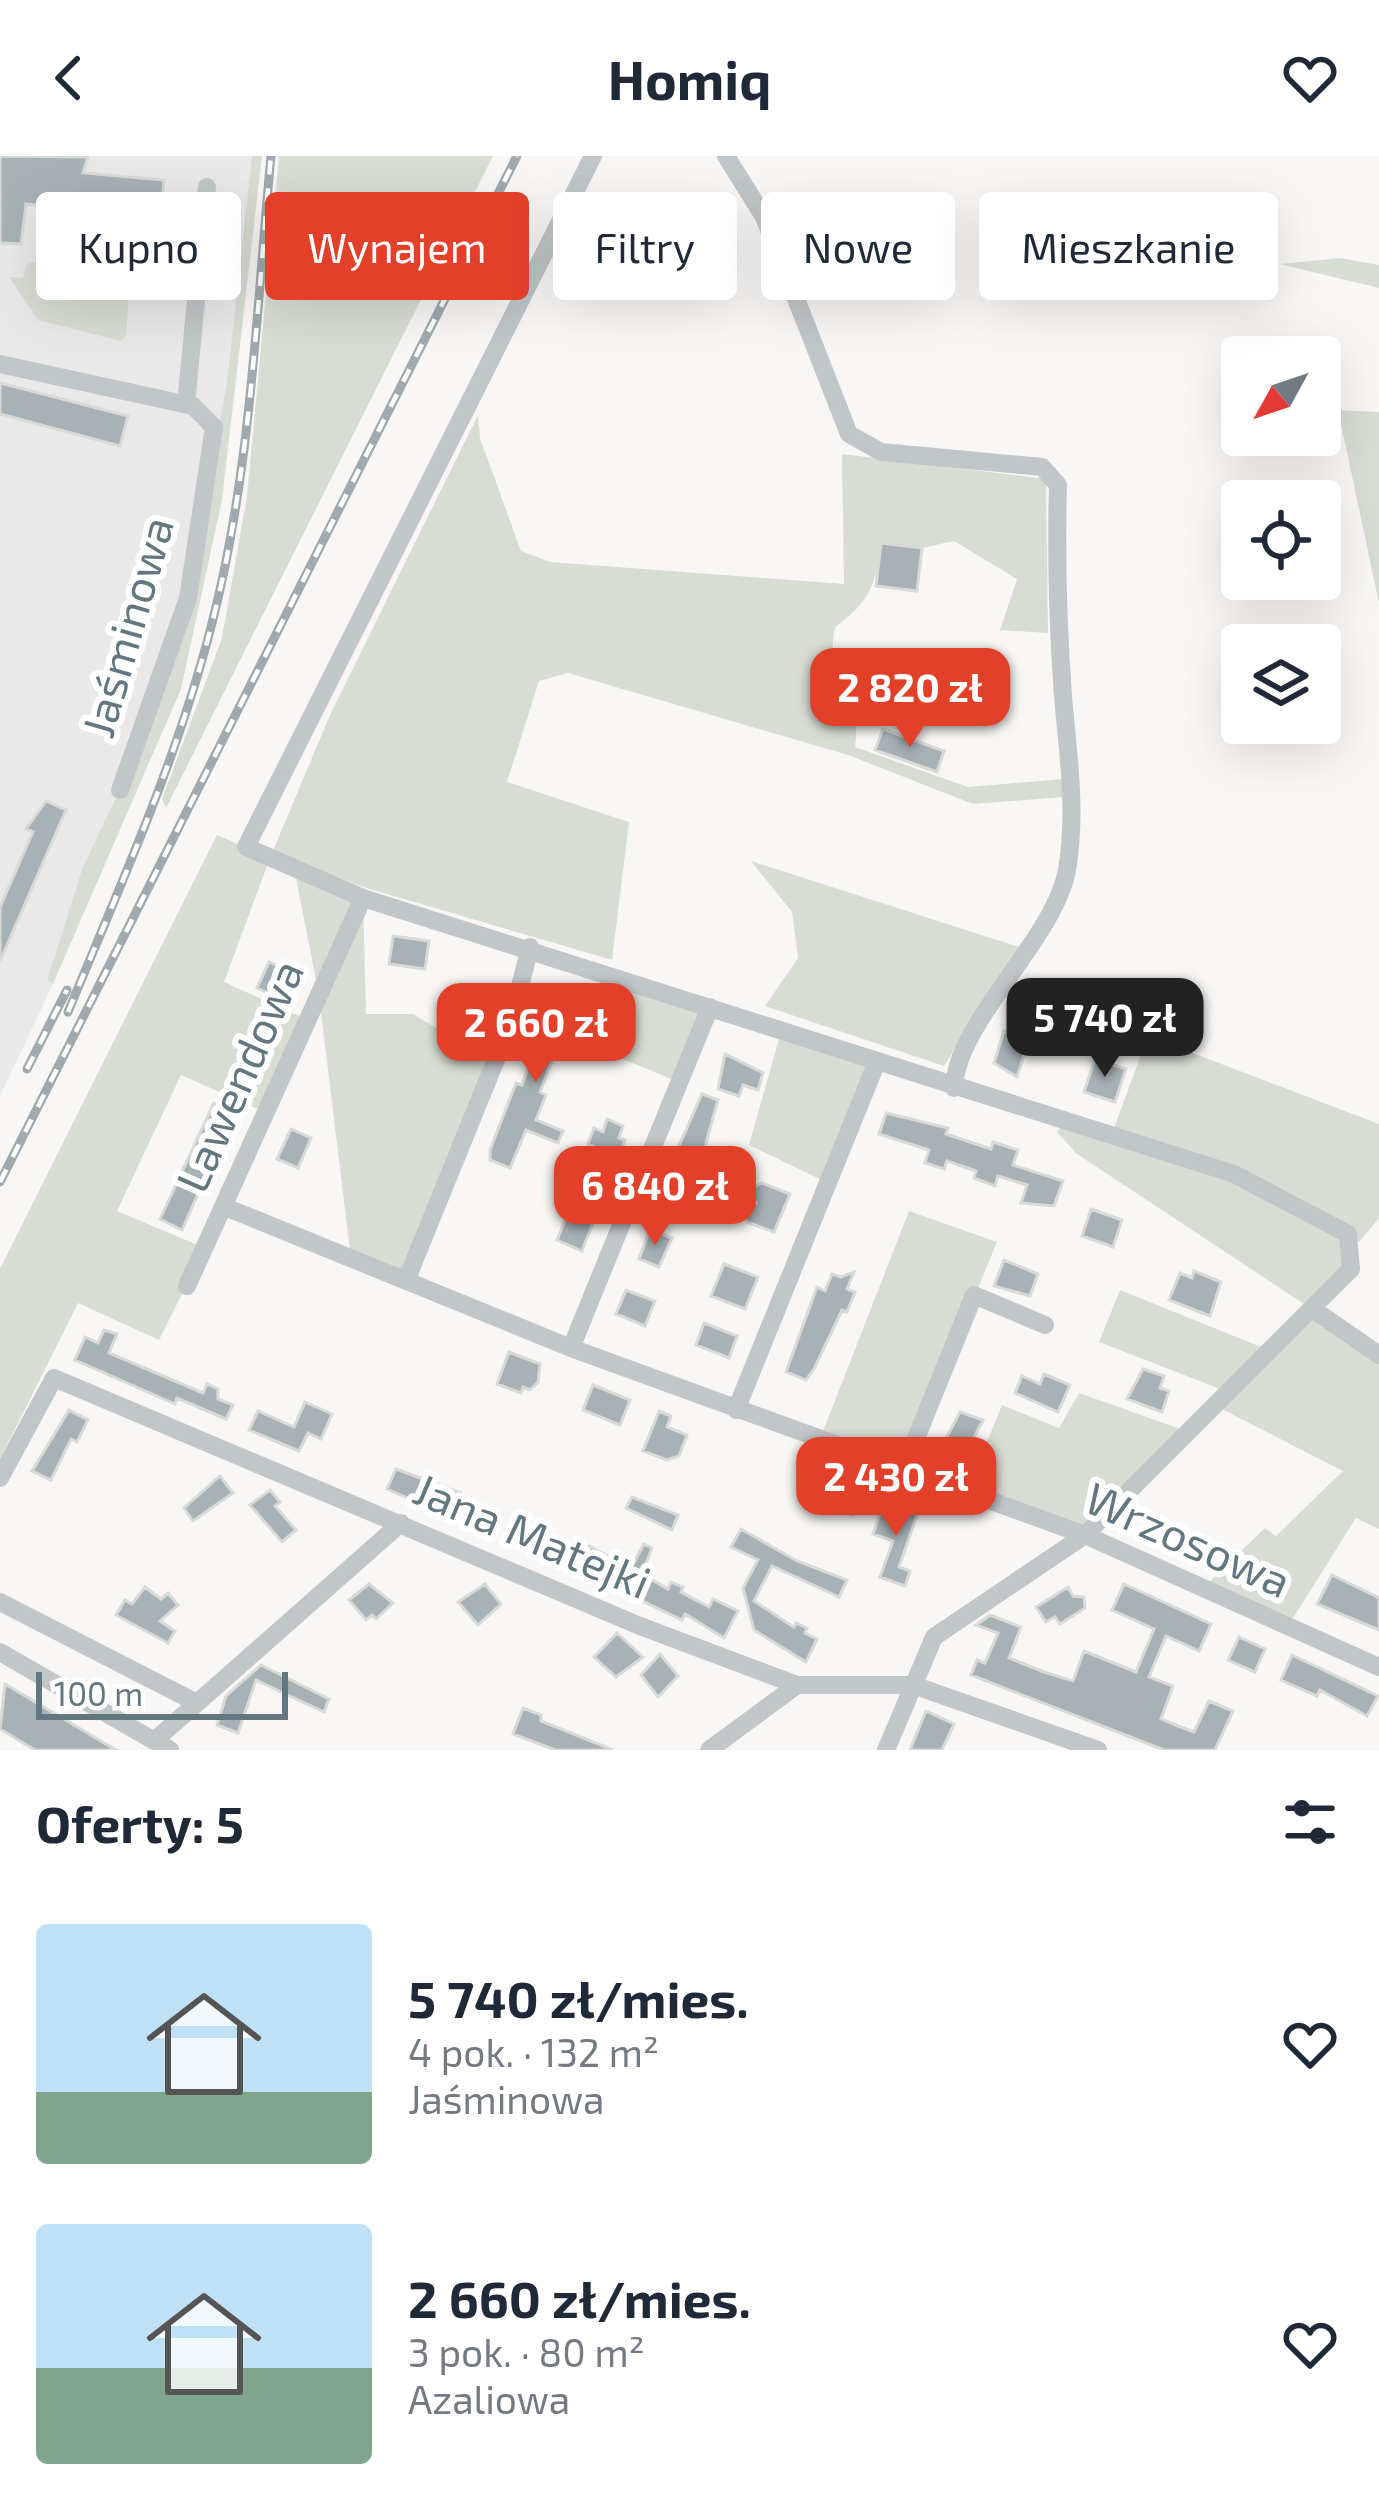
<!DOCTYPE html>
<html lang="pl">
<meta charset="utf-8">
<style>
body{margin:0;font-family:"Exo 2",sans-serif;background:#f2f2f3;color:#1f2937;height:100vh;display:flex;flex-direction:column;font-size:45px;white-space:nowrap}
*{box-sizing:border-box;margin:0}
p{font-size:39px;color:#747a83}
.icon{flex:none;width:66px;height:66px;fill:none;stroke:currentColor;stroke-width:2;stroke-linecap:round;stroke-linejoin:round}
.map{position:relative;height:1594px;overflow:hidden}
.details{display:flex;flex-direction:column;background:#fff;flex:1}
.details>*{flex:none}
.banner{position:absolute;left:36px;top:36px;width:1308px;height:108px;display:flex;gap:24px}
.needle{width:78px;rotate:230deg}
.tools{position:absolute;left:1221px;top:180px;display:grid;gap:24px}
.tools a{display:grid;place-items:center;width:120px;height:120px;border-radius:12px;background:#fff;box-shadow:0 12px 48px #0002;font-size:60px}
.scale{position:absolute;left:36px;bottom:30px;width:252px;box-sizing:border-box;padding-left:12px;border:6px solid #637780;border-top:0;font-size:33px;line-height:42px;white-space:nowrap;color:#637780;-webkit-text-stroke:9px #fff;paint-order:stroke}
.price{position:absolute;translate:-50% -102px;padding:0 27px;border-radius:24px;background:#e3402a;color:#fff;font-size:39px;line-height:78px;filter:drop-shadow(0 3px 6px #0008)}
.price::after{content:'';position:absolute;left:50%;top:72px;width:36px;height:27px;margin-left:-18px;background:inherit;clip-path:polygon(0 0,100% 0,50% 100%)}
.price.active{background:#222;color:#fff}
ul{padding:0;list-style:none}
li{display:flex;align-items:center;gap:36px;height:300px;padding:0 36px}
li span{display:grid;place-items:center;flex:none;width:336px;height:240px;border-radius:12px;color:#555}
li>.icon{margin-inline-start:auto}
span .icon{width:144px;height:144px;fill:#fffc;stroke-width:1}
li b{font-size:51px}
h2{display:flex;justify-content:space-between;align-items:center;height:144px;padding:0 36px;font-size:51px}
.tag{padding:0 42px;border-radius:12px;background:#fff;box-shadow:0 12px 48px #0002;font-size:42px;line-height:108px}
.tag.active{background:#e3402a;color:#fff}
header{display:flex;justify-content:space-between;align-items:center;height:156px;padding:0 36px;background:#fff;font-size:54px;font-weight:700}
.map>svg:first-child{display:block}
.built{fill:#e8e9e8}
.green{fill:#d8ddd4}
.building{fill:#a7b2b6;stroke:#d9d9d7;stroke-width:3}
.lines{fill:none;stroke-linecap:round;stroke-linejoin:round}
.minor{stroke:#c1c6c9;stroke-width:18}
.rail-casing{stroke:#a0a9ad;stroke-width:9}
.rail{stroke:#fff;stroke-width:4.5;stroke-dasharray:14;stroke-linecap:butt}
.labels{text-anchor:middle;stroke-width:12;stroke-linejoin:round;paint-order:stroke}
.street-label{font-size:45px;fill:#637780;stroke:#fff}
</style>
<header><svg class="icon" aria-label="back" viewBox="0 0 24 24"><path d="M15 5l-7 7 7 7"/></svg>Homiq<svg class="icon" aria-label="heart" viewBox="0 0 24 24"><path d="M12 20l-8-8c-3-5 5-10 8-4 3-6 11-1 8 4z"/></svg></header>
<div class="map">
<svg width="1379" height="1594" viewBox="0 0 1379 1594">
<rect width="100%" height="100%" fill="#f8f7f5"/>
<path class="built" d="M0 0H252L227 225 188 442 120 633 82 713 47 824 53 828 0 940Z"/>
<path class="green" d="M252 0H262L222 344 181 533 53 828 47 824 82 713 120 633 188 442 227 225Z
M279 0H493L166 652 162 643 222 482 247 340Z
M76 92 132 97 126 180 121 185 38 164 9 121 23 122 27 108 55 101 59 108Z
M1340 102 1379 109V132L1280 108Z
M1338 254 1379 256V447Z
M478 259 480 282 521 395 550 406 844 428 842 298 1046 323 1048 477 1000 474 1017 423 954 385 922 392 881 388C876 429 869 447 835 471 823 532 863 544 855 591L968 631 1063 623V641L973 648 848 599 568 517 539 525 507 626 629 666 612 804 363 731 272 697 330 559Z
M217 679 270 702 224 826 308 864 267 957 181 919 117 1055 205 1092 159 1184 78 1147 0 1303V1113Z
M751 705 1019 791 944 910 765 850 798 802 792 756Z
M294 712 363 742 366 858H413L494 907 406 1125 351 1103 319 840Z
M623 822 710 851 679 926 593 891Z
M781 875 876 908 828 1027 749 989Z
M1148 880 1379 968V1062L1359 1086 1350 1079 1351 1113 1314 1154 1379 1199V1373L1356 1362 1288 1470 1203 1432 1265 1372 1276 1380 1343 1315 1216 1250 1228 1236 1099 1186 1120 1134 1271 1195 1313 1154 1077 998 1057 976 1065 966 1111 980Z
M909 1055 997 1086 904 1312 820 1283Z
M1079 1237 1189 1276 1085 1379 967 1335 1002 1249 1059 1272Z"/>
<path class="building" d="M0 0 88 1 83 17 164 24 162 47 67 40 63 52 26 48 21 88 0 87Z
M0 227 128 260 120 290 0 258Z
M881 387 922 392 917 435 876 430Z
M883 573 944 595 937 616 875 594Z
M46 645 66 654 0 805V751L33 676 26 673Z
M393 780 429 785 425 813 389 808Z
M269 806 300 820 288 846 257 832Z
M551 842 592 858 585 878 565 870 540 936 546 939 536 964 563 975 558 987 526 974 510 1012 490 1004V994L516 927 522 929Z
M1037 853 1087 871 1083 884 1032 866Z
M1004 875 1029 883 1017 921 994 907Z
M725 898 763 917 758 934 743 929 739 940 718 933Z
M1095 903 1126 913 1115 946 1084 936Z
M702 938 718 944 700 1009 675 999Z
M214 947 234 956 182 1074 160 1063Z
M886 957 948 972 946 978 991 993 993 986 1018 994 1013 1009 1063 1025 1054 1050 1021 1047 1027 1029 998 1020 995 1030 974 1022 976 1015 947 1005 944 1013 925 1007 929 994 879 978Z
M607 963 623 970 619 982 625 984 582 1095 557 1084 595 991 588 988 594 972 603 976Z
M291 973 311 982 298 1012 277 1003Z
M762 1027 790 1038 774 1076 747 1066 741 1052 756 1047 749 1034Z
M1091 1053 1122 1064 1113 1091 1082 1080Z
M650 1073 672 1082 659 1111 639 1103Z
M1004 1104 1038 1118 1030 1140 994 1130Z
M724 1108 758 1121 745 1153 711 1140Z
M1194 1115 1221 1126 1210 1160 1169 1144 1180 1117 1192 1122Z
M854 1116 847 1133 855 1136 847 1156 842 1154 814 1213 806 1224 786 1216 817 1131 825 1135 832 1118 841 1121Z
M626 1134 655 1145 645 1170 616 1158Z
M704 1167 737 1180 729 1202 696 1189Z
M104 1174 117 1178 109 1197 203 1237 207 1228 218 1233V1243L233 1249 226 1263 177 1242 175 1248 75 1204 85 1181 98 1187Z
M509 1196 540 1208 538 1226 530 1234 523 1231 521 1237 497 1228Z
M1143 1213 1164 1220 1160 1232 1169 1235 1162 1256 1127 1243Z
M1044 1218 1070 1229 1058 1256 1015 1237 1022 1220 1040 1228Z
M593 1229 630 1244 620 1269 583 1254Z
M305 1246 332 1258 321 1283 308 1277 299 1295 249 1274 258 1255 294 1271Z
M69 1254 88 1264 77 1286 71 1283 51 1324 32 1315Z
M659 1255 671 1260 667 1271 687 1279 679 1300 667 1304 643 1295Z
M960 1256 983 1264 966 1297 943 1288Z
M396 1313 461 1337 459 1343 500 1362 492 1379 387 1333Z
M220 1320 233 1337 193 1365 184 1352Z
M828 1323 861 1335 853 1359 819 1347Z
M270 1334 280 1346 275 1350 296 1374 282 1386 250 1349Z
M632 1341 678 1359 672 1374 626 1352Z
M885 1344 918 1356 899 1411 910 1415 905 1430 880 1421 893 1385 873 1378Z
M527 1368 556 1381 545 1404 518 1390Z
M741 1373 797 1405 847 1424 839 1441 772 1410 754 1445 794 1471 796 1467 807 1472 805 1477 817 1483 806 1506 754 1474 743 1432 758 1404 731 1391Z
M644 1388 652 1392 642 1418 668 1433 671 1426 683 1431 681 1436 709 1451 713 1443 738 1455 724 1482 685 1458 682 1464 576 1413 589 1390 631 1412Z
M1332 1419 1379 1442V1474L1317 1448Z
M369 1428 393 1447 376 1463 372 1459 366 1464 349 1444Z
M485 1428 501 1448 478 1469 458 1446Z
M1124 1428 1211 1468 1199 1495 1166 1480 1149 1521 1173 1530 1161 1563 1178 1570 1194 1576 1209 1545 1233 1555 1215 1594H1164L971 1519 977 1504 985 1507 998 1477 976 1469 990 1459 1021 1471 1009 1502 1044 1516 1073 1525 1084 1495 1136 1516 1154 1473 1112 1454Z
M145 1431 161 1443 168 1437 178 1449 160 1465 175 1475 168 1487 116 1459 125 1444 132 1448Z
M1068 1431 1073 1440 1084 1441 1085 1452 1060 1468 1055 1461 1046 1466 1036 1451Z
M617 1477 643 1501 616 1521 594 1501Z
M1239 1481 1265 1493 1255 1516 1228 1504Z
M660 1498 678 1520 658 1541 641 1519Z
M1292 1499 1378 1540 1367 1560 1320 1534 1317 1540 1281 1524Z
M261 1509 329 1543 324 1556 256 1524 238 1577 217 1569 226 1540Z
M5 1528 116 1594H35L0 1573Z
M523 1552 541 1559V1565L613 1594H555L513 1578Z
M926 1555 954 1568 942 1594H910Z"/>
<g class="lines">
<path class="minor" d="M593 0 246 691 363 742 1234 1018 1348 1078 1351 1113 1085 1379 934 1481 886 1594
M726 0 764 61 849 278 881 296 1042 311 1058 329C1056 399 1058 471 1063 540 1068 598 1077 656 1067 714 1054 784 956 866 954 932
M0 208 193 250 214 271 188 442 120 634
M186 248 207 31
M225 1051 571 1192 1085 1379 1379 1511
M406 1125 510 869 530 791
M187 1130 363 742
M1314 1154 1379 1199
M571 1192 710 851
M736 1254 876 908
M904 1312 974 1139 1045 1169
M0 1322 54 1222 640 1470 797 1529H913L1098 1594
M0 1446 197 1547
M0 1496 170 1594
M154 1585 401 1367
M709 1594 797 1529"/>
<g class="rail-casing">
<path id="rail" d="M68 856C120 730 177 604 211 471 251 318 256 157 271 0
M27 913 67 834
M0 1026 517 0"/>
</g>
<use href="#rail" class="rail"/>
</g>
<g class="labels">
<g class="street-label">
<text transform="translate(128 471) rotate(-74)" y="16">Jaśminowa</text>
<text transform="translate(240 920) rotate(-66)" y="16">Lawendowa</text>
<text transform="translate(532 1380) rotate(23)" y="16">Jana Matejki</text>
<text transform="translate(1188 1384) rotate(24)" y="16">Wrzosowa</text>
</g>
</g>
</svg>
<div class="tools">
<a><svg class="needle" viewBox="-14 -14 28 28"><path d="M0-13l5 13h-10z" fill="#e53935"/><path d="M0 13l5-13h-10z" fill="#747a83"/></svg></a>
<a><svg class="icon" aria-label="locate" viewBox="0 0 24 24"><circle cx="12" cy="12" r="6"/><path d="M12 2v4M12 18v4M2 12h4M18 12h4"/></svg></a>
<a><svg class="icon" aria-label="layers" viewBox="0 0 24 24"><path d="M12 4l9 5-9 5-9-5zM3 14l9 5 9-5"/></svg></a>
</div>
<div class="scale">100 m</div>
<b class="price" style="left:910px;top:594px">2 820 zł</b>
<b class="price active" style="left:1105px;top:924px">5 740 zł</b>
<b class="price" style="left:536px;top:929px">2 660 zł</b>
<b class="price" style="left:655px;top:1092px">6 840 zł</b>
<b class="price" style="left:896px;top:1383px">2 430 zł</b>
<div class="banner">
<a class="tag">Kupno</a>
<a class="tag active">Wynajem</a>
<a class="tag">Filtry</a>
<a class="tag">Nowe</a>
<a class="tag">Mieszkanie</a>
</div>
</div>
<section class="details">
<h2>Oferty: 5<svg class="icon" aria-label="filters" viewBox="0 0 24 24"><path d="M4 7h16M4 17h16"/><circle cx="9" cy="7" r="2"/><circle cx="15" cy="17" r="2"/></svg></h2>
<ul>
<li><span style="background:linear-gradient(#bfe0f5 70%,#7fa58c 0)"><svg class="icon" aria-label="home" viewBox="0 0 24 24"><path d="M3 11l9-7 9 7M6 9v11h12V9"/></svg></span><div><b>5 740 zł/mies.</b><p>4 pok. · 132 m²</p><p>Jaśminowa</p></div><svg class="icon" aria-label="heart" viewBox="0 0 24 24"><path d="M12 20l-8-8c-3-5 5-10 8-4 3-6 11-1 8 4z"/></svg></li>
<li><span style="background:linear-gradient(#bfe0f5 60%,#7fa58c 0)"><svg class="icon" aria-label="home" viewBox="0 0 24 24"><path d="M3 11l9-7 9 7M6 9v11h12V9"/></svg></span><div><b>2 660 zł/mies.</b><p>3 pok. · 80 m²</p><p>Azaliowa</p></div><svg class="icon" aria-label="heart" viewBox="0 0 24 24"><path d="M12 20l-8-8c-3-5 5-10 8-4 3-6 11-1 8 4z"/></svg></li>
</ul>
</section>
